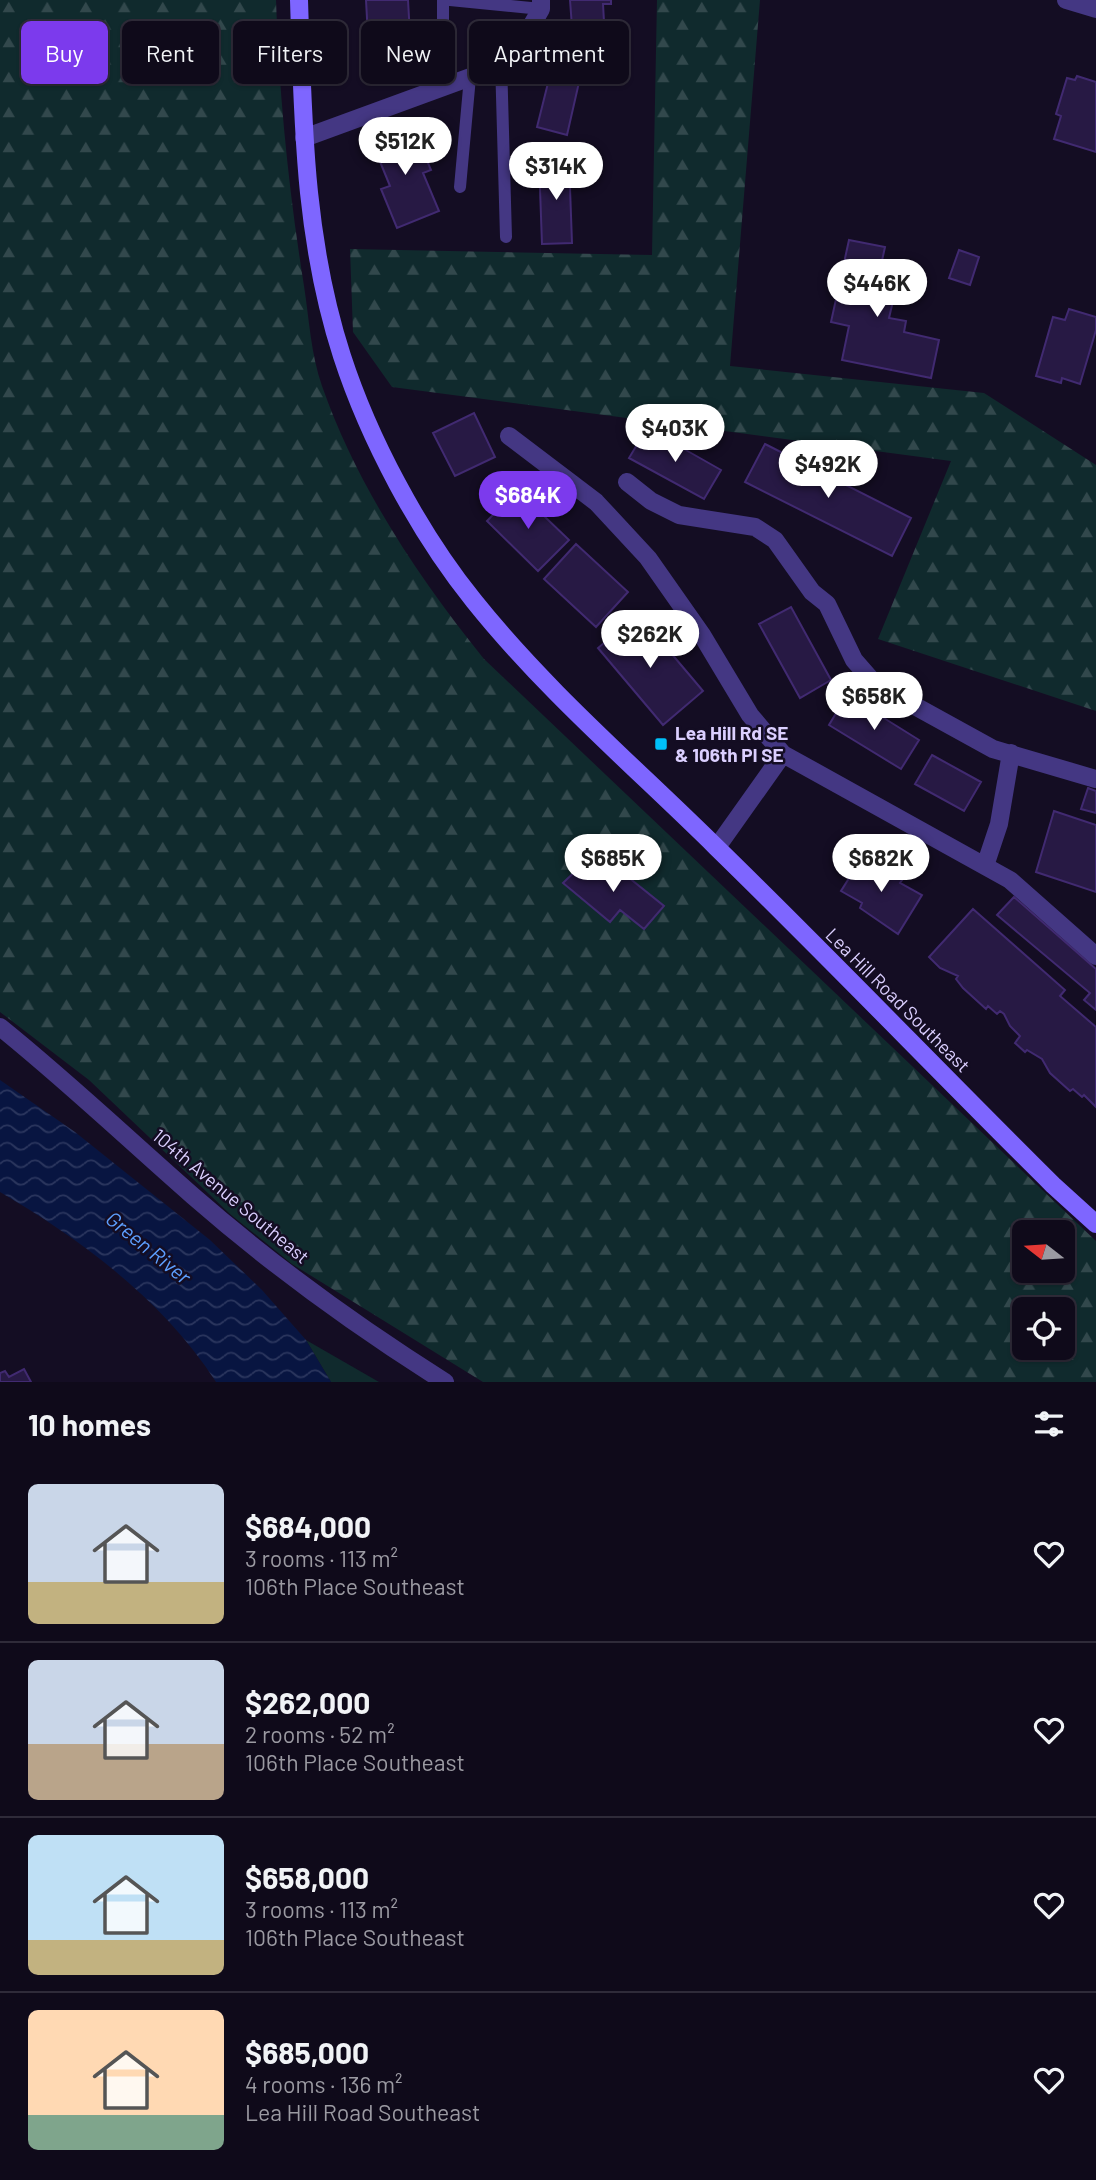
<!DOCTYPE html>
<meta charset="utf-8">
<style>
body{margin:0;font-family:Barlow,sans-serif;background:#181323;color:#f1f3f6;height:100vh;display:flex;flex-direction:column;font-size:26px;white-space:nowrap}
*{box-sizing:border-box;margin:0}
p{font-size:23px;color:#9b9aa2}
.icon{flex:none;width:38px;height:38px;fill:none;stroke:currentColor;stroke-width:2;stroke-linecap:round;stroke-linejoin:round}
.map{position:relative;height:1382px;overflow:hidden}
.details{display:flex;flex-direction:column;background:#0f0a1a;flex:1}
.details>*{flex:none}
.banner{position:absolute;left:21px;top:21px;width:700px;height:63px;display:flex;gap:14px}
.needle{width:46px;rotate:287deg}
.controls{position:absolute;left:1012px;top:1220px;display:grid;gap:14px}
.controls a{display:grid;place-items:center;width:63px;height:63px;border-radius:10px;background:#0f0a1a;box-shadow:0 2px 5px #0004,0 0 0 2px #2f2b39;font-size:35px}
.price{position:absolute;translate:-50% -60px;padding:0 16px;border-radius:24px;background:#fff;color:#222;font-size:23px;line-height:46px;filter:drop-shadow(0 2px 4px #0008)}
.price::after{content:'';position:absolute;left:50%;top:42px;width:21px;height:16px;margin-left:-10px;background:inherit;clip-path:polygon(0 0,100% 0,50% 100%)}
.price.on{background:#7c3aed;color:#fff}
ul{padding:0;list-style:none}
li{display:flex;align-items:center;gap:21px;height:175px;padding:0 28px}
li+li{border-top:2px solid #2f2b39}
li span{display:grid;place-items:center;flex:none;width:196px;height:140px;border-radius:10px;color:#555}
li>.icon{margin-inline-start:auto}
span .icon{width:84px;height:84px;fill:#fffc;stroke-width:1}
li b{font-size:30px}
h2{display:flex;justify-content:space-between;align-items:center;height:84px;padding:0 28px;font-size:30px}
.tag{padding:0 24px;border-radius:10px;background:#0f0a1a;box-shadow:0 2px 5px #0004,0 0 0 2px #2f2b39;font-size:24px;line-height:63px}
.tag.on{background:#7c3aed;color:#fff}
.map>svg:first-child{display:block}
.forest{fill:url(#forest-firs);fill-rule:evenodd}
.park{fill:#102a2d}
.water{fill:url(#water-waves)}
.building{fill:#271944;stroke:#412a71;stroke-width:2}
.lines{fill:none;stroke-linecap:round;stroke-linejoin:round}
.service{stroke:#443783;stroke-width:12}
.minor{stroke:#443783;stroke-width:18}
.tertiary{stroke:#443783;stroke-width:18}
.secondary{stroke:#7e66ff;stroke-width:18}
.poi-dot{fill:#00c0fa;stroke:#140d23;stroke-width:2.5}
.labels{text-anchor:middle;stroke-width:5;stroke-linejoin:round;paint-order:stroke}
.poi-label{font-size:19px;font-weight:bold;fill:#dbcfff;stroke:#140d23;text-anchor:start}
.street-label{font-size:19px;fill:#dbcfff;stroke:#140d23}
.water-label{font-size:21px;font-style:italic;fill:#5d9fff;stroke:#140d23}
</style>
<div class="map">
<svg width="1096" height="1382" viewBox="0 0 1096 1382">
<defs>
<pattern id="forest-firs" width="22" height="20" patternUnits="userSpaceOnUse" patternTransform="scale(1.75)"><rect width="22" height="20" fill="#102a2d"/><path d="M5 1l3.5 6h-7zM16 11l3.5 6h-7z" fill="#32484c"/></pattern>
<pattern id="water-waves" width="16" height="10" patternUnits="userSpaceOnUse" patternTransform="scale(1.75)"><rect width="16" height="10" fill="#081541"/><path d="M0 5q4-4 8 0t8 0" fill="none" stroke="#2b365e"/></pattern>
</defs>
<rect width="100%" height="100%" fill="#140d23"/>
<path class="forest" d="M0 0H276C279 96 289 192 304 286 309 318 311 355 322 386 357 486 418 577 484 659L1096 1241V1382H483L292 1264 230 1214 89 1080 0 1012ZM1024 1232H1062V1270H1024ZM1024 1309H1062V1348H1024Z
M657 0H760L730 366 984 393 1096 465V711L878 639 951 461 392 387 353 332 350 249 652 255Z"/>
<path class="park" d="M306 1340 379 1382H331Z"/>
<path class="water" d="M0 1080 75 1132 210 1240 262 1290 306 1340 331 1382H216C164 1301 82 1240 0 1192Z"/>
<path class="building" d="M366 0H408L411 53 369 55Z
M570 0H611V4H603L606 57 568 59 566 28 572 27Z
M551 71 580 78 567 135 537 127Z
M1077 76 1096 82V152L1054 139 1061 116 1056 114 1067 78 1075 80Z
M412 126 431 170 423 173 439 211 397 228 381 189 390 186 372 142Z
M569 160 572 243 542 244 539 161Z
M849 240 885 247 874 297 893 301 889 318 906 321 904 332 939 340 931 378 842 360 849 326 831 322Z
M959 250 979 257 970 285 949 278Z
M1069 309 1096 317V330L1080 384 1062 378 1061 383 1036 376 1053 317 1065 320Z
M474 413 495 457 455 476 433 433Z
M647 428 721 470 704 499 629 458Z
M765 444 911 518 892 556 745 482Z
M517 490 569 540 538 571 487 521Z
M576 544 628 592 596 627 544 579Z
M791 607 831 680 800 698 759 624Z
M638 614 703 691 663 725 598 648Z
M847 695 919 740 901 769 829 725Z
M932 755 981 782 964 811 915 784Z
M1088 788 1096 791V813L1081 809Z
M1054 811 1096 825V892L1036 872Z
M865 853 884 866 882 869 902 880 900 883 922 895 898 934 860 908 862 903 841 891Z
M586 861 599 872 608 861 664 906 644 929 620 910 610 922 563 883Z
M1014 897 1096 969V1010L1084 1000 1090 993 997 915Z
M973 909 1065 990 1060 996 1096 1027V1107L1084 1095 1082 1097 1073 1089 1070 1091 1050 1073 1042 1059 1027 1050 1025 1052 1015 1043 1020 1036 1010 1026 1004 1014 1000 1011 997 1014 988 1006 986 1009 963 988 956 979 958 976 940 968 929 957Z
M24 1369 31 1382H0V1373L5 1371 9 1377Z"/>
<g class="lines">
<path class="service" d="M443 0V47
M450 0 541 9
M501 61 506 237
M460 187 470 77"/>
<path class="minor" d="M1066 0 1096 9
M304 138 487 71 522 42 541 9V0
M509 436 596 502 648 558 702 635 750 715 783 754 1010 880 1096 956
M627 482 651 501 679 515 755 527 775 540 812 592 827 604 854 660 875 684 993 749 1096 779
M717 847 783 754
M985 866 999 824 1011 753"/>
<path class="tertiary" d="M0 1027C67 1081 128 1139 193 1196 272 1265 356 1326 445 1382"/>
<path class="secondary" d="M299 0C303 122 304 239 342 356 369 439 419 533 474 601 546 691 634 766 716 847 830 958 940 1073 1053 1185L1096 1224"/>
</g>
<rect class="poi-dot" x="654" y="737" width="14" height="14" rx="3.5"/>
<g class="labels">
<g class="poi-label">
<text x="675" y="740">Lea Hill Rd SE<tspan x="675" dy="22">&amp; 106th Pl SE</tspan></text>
</g>
<g class="street-label">
<text transform="translate(898 1000) rotate(45)" y="7">Lea Hill Road Southeast</text>
<text transform="translate(231 1196) rotate(40)" y="7">104th Avenue Southeast</text>
</g>
<g class="water-label">
<text transform="translate(148 1248) rotate(39)" y="7">Green River</text>
</g>
</g>
</svg>
<div class="controls">
<a><svg class="needle" viewBox="-14 -14 28 28"><path d="M0-13l5 13h-10z" fill="#e53935"/><path d="M0 13l5-13h-10z" fill="#9b9aa2"/></svg></a>
<a><svg class="icon" aria-label="locate" viewBox="0 0 24 24"><circle cx="12" cy="12" r="6"/><path d="M12 2v4M12 18v4M2 12h4M18 12h4"/></svg></a>
</div>
<b class="price" style="left:405px;top:177px">$512K</b>
<b class="price" style="left:556px;top:202px">$314K</b>
<b class="price" style="left:877px;top:319px">$446K</b>
<b class="price" style="left:675px;top:464px">$403K</b>
<b class="price" style="left:828px;top:500px">$492K</b>
<b class="price on" style="left:528px;top:531px">$684K</b>
<b class="price" style="left:650px;top:670px">$262K</b>
<b class="price" style="left:874px;top:732px">$658K</b>
<b class="price" style="left:613px;top:894px">$685K</b>
<b class="price" style="left:881px;top:894px">$682K</b>
<div class="banner">
<a class="tag on">Buy</a>
<a class="tag">Rent</a>
<a class="tag">Filters</a>
<a class="tag">New</a>
<a class="tag">Apartment</a>
</div>
</div>
<section class="details">
<h2>10 homes<svg class="icon" aria-label="filters" viewBox="0 0 24 24"><path d="M4 7h16M4 17h16"/><circle cx="9" cy="7" r="2"/><circle cx="15" cy="17" r="2"/></svg></h2>
<ul>
<li><span style="background:linear-gradient(#c9d6e8 70%,#c2b280 0)"><svg class="icon" aria-label="home" viewBox="0 0 24 24"><path d="M3 11l9-7 9 7M6 9v11h12V9"/></svg></span><div><b>$684,000</b><p>3 rooms · 113 m²</p><p>106th Place Southeast</p></div><svg class="icon" aria-label="heart" viewBox="0 0 24 24"><path d="M12 20l-8-8c-3-5 5-10 8-4 3-6 11-1 8 4z"/></svg></li>
<li><span style="background:linear-gradient(#c9d6e8 60%,#b9a48a 0)"><svg class="icon" aria-label="home" viewBox="0 0 24 24"><path d="M3 11l9-7 9 7M6 9v11h12V9"/></svg></span><div><b>$262,000</b><p>2 rooms · 52 m²</p><p>106th Place Southeast</p></div><svg class="icon" aria-label="heart" viewBox="0 0 24 24"><path d="M12 20l-8-8c-3-5 5-10 8-4 3-6 11-1 8 4z"/></svg></li>
<li><span style="background:linear-gradient(#bfe0f5 75%,#c2b280 0)"><svg class="icon" aria-label="home" viewBox="0 0 24 24"><path d="M3 11l9-7 9 7M6 9v11h12V9"/></svg></span><div><b>$658,000</b><p>3 rooms · 113 m²</p><p>106th Place Southeast</p></div><svg class="icon" aria-label="heart" viewBox="0 0 24 24"><path d="M12 20l-8-8c-3-5 5-10 8-4 3-6 11-1 8 4z"/></svg></li>
<li><span style="background:linear-gradient(#ffd9b3 75%,#7fa58c 0)"><svg class="icon" aria-label="home" viewBox="0 0 24 24"><path d="M3 11l9-7 9 7M6 9v11h12V9"/></svg></span><div><b>$685,000</b><p>4 rooms · 136 m²</p><p>Lea Hill Road Southeast</p></div><svg class="icon" aria-label="heart" viewBox="0 0 24 24"><path d="M12 20l-8-8c-3-5 5-10 8-4 3-6 11-1 8 4z"/></svg></li>
</ul>
</section>
